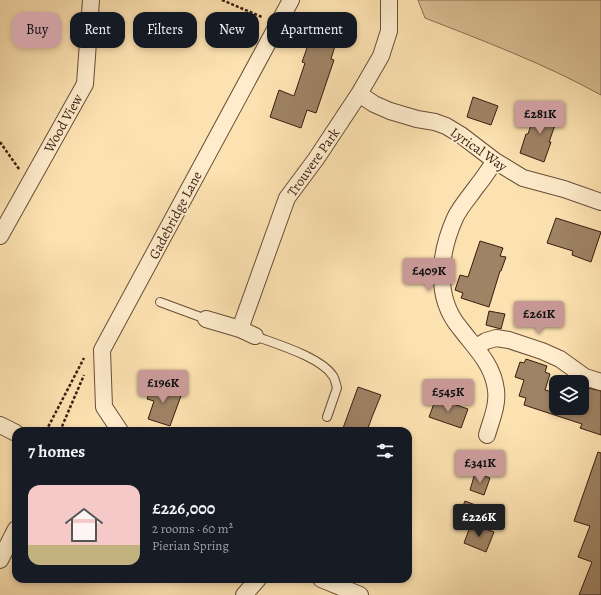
<!DOCTYPE html>
<meta charset="utf-8">
<style>
body{margin:0;font-family:Alegreya,serif;background:#242831;color:#f1f3f6;height:100vh;display:flex;flex-direction:column;font-size:15px;white-space:nowrap}
*{box-sizing:border-box;margin:0}
p{font-size:13px;color:#9ea1a6}
.icon{flex:none;width:22px;height:22px;fill:none;stroke:currentColor;stroke-width:2;stroke-linecap:round;stroke-linejoin:round}
.map{position:relative;flex:1;overflow:hidden}
.details{position:absolute;left:12px;top:427px;width:400px;height:156px;display:flex;flex-direction:column;background:#171b24;border-radius:12px;box-shadow:0 2px 6px #0003}
.details>*{flex:none}
.guide{position:absolute;left:12px;top:12px;width:400px;height:36px;display:flex;gap:8px}
.buttons{position:absolute;left:549px;top:375px;display:grid;gap:8px}
.buttons a{display:grid;place-items:center;width:40px;height:40px;border-radius:8px;background:#171b24;box-shadow:0 2px 6px #0003;font-size:20px}
.price{position:absolute;translate:-50% -34px;padding:0 9px;border-radius:4px;background:#c59692;color:#111;font-size:13px;line-height:26px;filter:drop-shadow(0 1px 2px #0008)}
.price::after{content:'';position:absolute;left:50%;top:24px;width:12px;height:9px;margin-left:-6px;background:inherit;clip-path:polygon(0 0,100% 0,50% 100%)}
.price.on{background:#222;color:#fff}
ul{padding:0;list-style:none}
li{display:flex;align-items:center;gap:12px;height:100px;padding:0 16px}
li span{display:grid;place-items:center;flex:none;width:112px;height:80px;border-radius:12px;color:#555}
li>.icon{margin-inline-start:auto}
span .icon{width:48px;height:48px;fill:#fffc;stroke-width:1}
li b{font-size:17px}
h2{display:flex;justify-content:space-between;align-items:center;height:48px;padding:0 16px;font-size:17px}
.chip{padding:0 14px;border-radius:12px;background:#171b24;box-shadow:0 2px 6px #0003;font-size:14px;line-height:36px}
.chip.on{background:#c59692;color:#111}
.map>svg:first-child{display:block}
.green{fill:#dcc196;stroke:#8a6f53}
.building{fill:#9e8364;stroke:#381d10}
.lines{fill:none;stroke-linecap:round;stroke-linejoin:round}
.service-casing{stroke:#694e38;stroke-width:10}
.minor-casing{stroke:#694e38;stroke-width:18}
.path{stroke:#381d10;stroke-width:2.5;stroke-dasharray:3 2;stroke-linecap:butt}
.service{stroke:#feeccc;stroke-width:8}
.minor{stroke:#feeccc;stroke-width:16}
.labels{text-anchor:middle;stroke-width:4;stroke-linejoin:round;paint-order:stroke}
.street-label{font-size:14px;fill:#381d10;stroke:#feeccc}
</style>
<div class="map">
<svg width="601" height="595" viewBox="0 0 601 595">
<rect width="100%" height="100%" fill="#fde2b1"/>
<filter id="stains"><feTurbulence type="fractalNoise" baseFrequency=".005" numOctaves="4"/><feColorMatrix values="0 0 0 0 .2 0 0 0 0 .09 0 0 0 0 .02 0 0 0 .5 -.17"/></filter>
<radialGradient id="worn" r=".72"><stop offset=".6" stop-color="#630" stop-opacity="0"/><stop offset="1" stop-color="#630" stop-opacity=".3"/></radialGradient>
<path class="green" d="M418 0H601V95C545 64 484 41 425 18Z"/>
<path class="building" d="M311 37 335 46 331 59 334 60 316 113 307 110 301 128 270 117 279 90 294 96 305 63 302 62Z
M473 97 498 106 491 125 467 117Z
M537 107 559 114 549 142H551L544 162 520 153 526 134H528Z
M556 218 601 232 591 262 572 255 573 251 547 243Z
M480 241 503 248 500 256 506 257 501 271H500L489 307 461 298 463 293 455 290 460 275 468 277Z
M489 311 505 314 501 329 486 325Z
M526 359 547 366 545 372 550 374 545 390 556 393V408H582V405L588 388 601 391V435L580 428 582 424 524 405 526 398 519 396 524 380 515 377 520 362 524 363Z
M153 383 182 393 170 426 148 419 154 401 147 399Z
M358 387 381 395 372 417 367 431H342Z
M436 398 468 409 461 428 429 417Z
M598 452 601 453V595H579L592 562 578 557 590 526 574 521Z
M475 473 490 478 484 495 470 490Z
M465 501 478 506 473 520 459 515Z
M471 524 494 532 486 552 464 543Z"/>
<g class="lines">
<g class="service-casing">
<path id="service" d="M160 302 206 319
M255 336C276 344 321 357 333 376 335 379 336 384 337 388L327 417"/>
</g>
<g class="minor-casing">
<path id="minor" d="M359 94 374 104 390 111 417 119 435 122 446 126 461 135 495 161 523 178 564 189 601 202
M0 236 85 84 91 0
M206 319 240 329 255 336
M240 329 287 198 316 159 359 94 381 56 389 31V0
M476 347 486 341 496 338 509 340 542 351 560 359 585 377 601 382
M0 425 16 433
M120 431 104 407 102 350 291 0
M487 435C491 420 498 406 496 390 493 364 475 348 460 328 434 297 439 254 455 218 460 207 470 196 477 186 484 178 489 169 495 161
M0 560 16 529
M321 579 360 595
M244 595 258 579"/>
</g>
<path class="path" d="M222 0 262 17
M0 142 19 169
M46 431 84 358
M60 431 84 375"/>
<use href="#service" class="service"/>
<use href="#minor" class="minor"/>
</g>
<g class="labels">
<g class="street-label">
<text transform="translate(63 123) rotate(-61)" y="5">Wood View</text>
<text transform="translate(479 149) rotate(35)" y="5">Lyrical Way</text>
<text transform="translate(313 162) rotate(-55)" y="5">Trouvere Park</text>
<text transform="translate(175 215) rotate(-62)" y="5">Gadebridge Lane</text>
</g>
</g>
<rect width="100%" height="100%" filter="url(#stains)"/>
<rect width="100%" height="100%" fill="url(#worn)"/>
</svg>
<div class="buttons">
<a><svg class="icon" aria-label="layers" viewBox="0 0 24 24"><path d="M12 4l9 5-9 5-9-5zM3 14l9 5 9-5"/></svg></a>
</div>
<b class="price" style="left:540px;top:135px">£281K</b>
<b class="price" style="left:429px;top:292px">£409K</b>
<b class="price" style="left:539px;top:335px">£261K</b>
<b class="price" style="left:163px;top:404px">£196K</b>
<b class="price" style="left:448px;top:413px">£545K</b>
<b class="price" style="left:480px;top:484px">£341K</b>
<b class="price on" style="left:479px;top:538px">£226K</b>
<div class="guide">
<a class="chip on">Buy</a>
<a class="chip">Rent</a>
<a class="chip">Filters</a>
<a class="chip">New</a>
<a class="chip">Apartment</a>
</div>
<section class="details">
<h2>7 homes<svg class="icon" aria-label="filters" viewBox="0 0 24 24"><path d="M4 7h16M4 17h16"/><circle cx="9" cy="7" r="2"/><circle cx="15" cy="17" r="2"/></svg></h2>
<ul>
<li><span style="background:linear-gradient(#f6c9c9 75%,#c2b280 0)"><svg class="icon" aria-label="home" viewBox="0 0 24 24"><path d="M3 11l9-7 9 7M6 9v11h12V9"/></svg></span><div><b>£226,000</b><p>2 rooms · 60 m²</p><p>Pierian Spring</p></div></li>
</ul>
</section>
</div>
